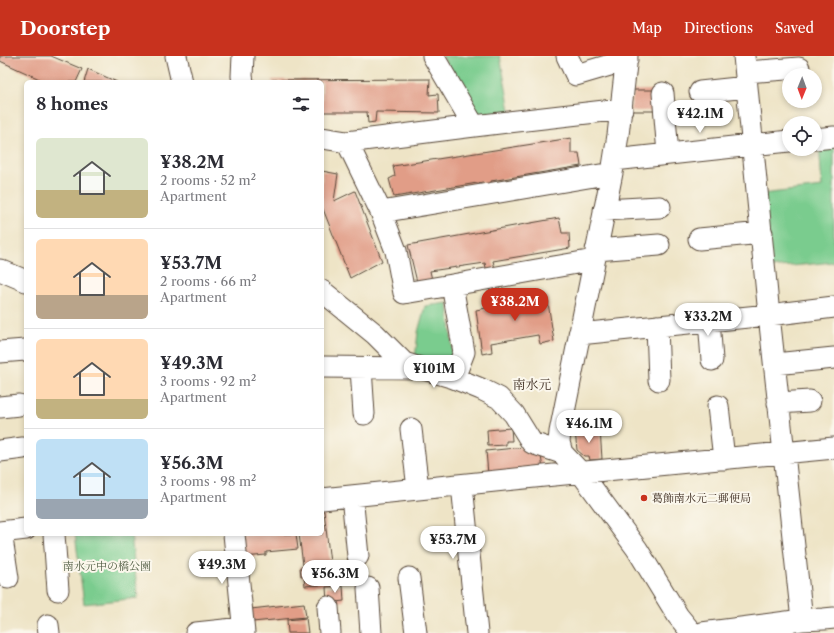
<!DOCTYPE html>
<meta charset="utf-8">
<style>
body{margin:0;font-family:"Libre Caslon Text","Noto Serif JP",serif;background:#f7f7f7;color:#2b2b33;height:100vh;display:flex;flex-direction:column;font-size:15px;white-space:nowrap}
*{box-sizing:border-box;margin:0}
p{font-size:13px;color:#7c7c81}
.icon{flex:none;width:22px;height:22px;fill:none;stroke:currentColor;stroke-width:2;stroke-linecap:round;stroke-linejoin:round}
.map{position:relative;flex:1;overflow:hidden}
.drawer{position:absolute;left:24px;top:24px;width:300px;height:456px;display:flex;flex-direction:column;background:#fff;border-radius:6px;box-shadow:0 2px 6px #0003}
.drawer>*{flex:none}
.needle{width:26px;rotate:181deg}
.tools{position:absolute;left:782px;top:12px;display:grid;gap:8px}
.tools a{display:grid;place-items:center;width:40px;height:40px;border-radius:50%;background:#fff;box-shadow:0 2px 6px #0003;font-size:20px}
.price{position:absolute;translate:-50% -34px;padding:0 9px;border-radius:14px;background:#fff;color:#222;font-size:13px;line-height:26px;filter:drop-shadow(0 1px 2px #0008)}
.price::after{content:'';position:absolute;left:50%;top:24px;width:12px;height:9px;margin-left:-6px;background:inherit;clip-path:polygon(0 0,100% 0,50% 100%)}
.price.current{background:#c8321e;color:#fff}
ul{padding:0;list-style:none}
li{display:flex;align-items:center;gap:12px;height:100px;padding:0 12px}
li+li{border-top:1px solid #e1e1e2}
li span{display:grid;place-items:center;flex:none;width:112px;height:80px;border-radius:6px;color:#555}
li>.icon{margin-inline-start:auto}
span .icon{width:48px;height:48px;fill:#fffc;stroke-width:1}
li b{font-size:17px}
h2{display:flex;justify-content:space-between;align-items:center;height:48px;padding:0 12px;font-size:17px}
header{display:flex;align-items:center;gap:24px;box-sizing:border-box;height:56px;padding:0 20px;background:#c8321e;color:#fff}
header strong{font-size:19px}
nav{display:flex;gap:22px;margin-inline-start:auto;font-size:14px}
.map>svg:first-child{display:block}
.green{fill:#7acc8e;stroke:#5a7b56}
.building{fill:#e19d87}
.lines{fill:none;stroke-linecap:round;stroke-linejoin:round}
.minor-casing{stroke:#564637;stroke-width:23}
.minor{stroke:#fff;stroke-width:21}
.poi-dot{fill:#c8321e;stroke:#fbf7ec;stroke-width:1.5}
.labels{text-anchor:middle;stroke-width:4;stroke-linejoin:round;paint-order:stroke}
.poi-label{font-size:11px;fill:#3b2a1e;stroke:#fbf7ec;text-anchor:start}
.park-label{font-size:11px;fill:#4e5b40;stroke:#fbf7ec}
.quarter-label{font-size:13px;fill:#3b2a1e;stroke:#fbf7ec}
</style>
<header>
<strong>Doorstep</strong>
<nav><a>Map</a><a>Directions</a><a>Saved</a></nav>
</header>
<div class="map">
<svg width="834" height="577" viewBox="0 0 834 577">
<rect width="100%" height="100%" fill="#fbf7ec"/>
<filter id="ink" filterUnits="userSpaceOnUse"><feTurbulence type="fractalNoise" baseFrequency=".025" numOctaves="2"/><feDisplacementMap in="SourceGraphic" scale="8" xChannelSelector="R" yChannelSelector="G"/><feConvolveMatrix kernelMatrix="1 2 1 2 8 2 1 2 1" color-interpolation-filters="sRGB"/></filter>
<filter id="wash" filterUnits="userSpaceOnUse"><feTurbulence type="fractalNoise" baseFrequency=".012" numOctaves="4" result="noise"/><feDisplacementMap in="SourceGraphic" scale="16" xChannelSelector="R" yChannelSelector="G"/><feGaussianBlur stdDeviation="0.9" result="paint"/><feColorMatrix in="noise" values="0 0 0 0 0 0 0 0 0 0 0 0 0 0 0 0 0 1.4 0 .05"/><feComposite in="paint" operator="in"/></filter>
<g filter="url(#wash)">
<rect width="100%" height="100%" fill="#eee4c6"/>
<path class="green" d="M442 0H500L511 60 481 64Z
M834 87V206L769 212 761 138 822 131 819 88Z
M448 247 453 299 446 311 415 303 418 276 425 250Z
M75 478H131L138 542 84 548Z"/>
<g id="blocks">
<path class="building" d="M0 0H51L82 13 76 26H46L0 5Z
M88 13 117 26H84Z
M430 23 429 39 438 38 439 57 376 56 375 66 368 67 367 56H322V26H272V24Z
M634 34H658L659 55H630Z
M571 82V97H579L581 110 491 125 492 135 486 136 483 126 394 141 389 123 395 120 393 110Z
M322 115 338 118 334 145 355 135 382 205 350 222 323 153H322Z
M559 162 562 177H569L570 192 493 205 496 216 487 217 485 207 430 215 432 224 417 226 408 189Z
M547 240 554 285 540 288 538 279 491 287 492 296 482 298 476 254Z
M511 372 512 385H506V389L488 390 487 374Z
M600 373 602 403 590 404 589 400H584L577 394 575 375Z
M525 391V395H533L541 400 543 413 488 418 486 395Z
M322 455H324L330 507 303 509 299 478H322Z
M242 478H296L298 493 266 496V499L244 501Z
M319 510 320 511 330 510 331 528 305 530 304 520H301L300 511Z
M343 530 344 545 327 547 326 531Z
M304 547 306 561 252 566 251 553Z
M306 562 308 577H288L287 564Z"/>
</g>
</g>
<g filter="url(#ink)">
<use href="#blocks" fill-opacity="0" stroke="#564637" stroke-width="1"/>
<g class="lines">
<g class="minor-casing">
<path id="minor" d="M176 0 182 26
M243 0 242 20 243 26
M433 0 474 70
M567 0 576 19 627 4
M627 0 618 79 612 117 560 376 559 386 562 397 581 417 637 493 678 560 692 577
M744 0 769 259 802 564
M746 16 799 12
M700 36 747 31
M663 37 668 98
M322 82 347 86 474 70 622 53
M815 83 834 81
M347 86 381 156 396 195 404 237 452 229 594 204
M614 104 789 85
M604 154 660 151
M381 156 612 117
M699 183 762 177
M596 194 659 189
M0 214 26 225
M452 229 464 296 454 322
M322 235 348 256 375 278 404 307 454 322 481 333 499 342 514 358 532 387 562 397
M709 264 712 304
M657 270 659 324
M579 278 769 259 834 251
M0 296 25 294
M775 308 834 302
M322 311 417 312
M361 312 364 358
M778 347 810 345
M718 350 724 403
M0 351 19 349
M411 373 418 433
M0 395 23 392
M462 429 477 577
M352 440 358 500
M322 443 554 419 834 392
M0 476 26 473
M1 476 8 522
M54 478 58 534
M234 478 244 577
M409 522 416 577
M368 532 371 577
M328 551 330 577
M48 569 49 577
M196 577 243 572
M702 577 802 564 824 563 834 562"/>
</g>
<use href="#minor" class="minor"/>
</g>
</g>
<circle class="poi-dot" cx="644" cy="442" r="4"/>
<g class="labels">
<g class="poi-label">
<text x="652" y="446">葛飾南水元二郵便局</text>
</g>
<g class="park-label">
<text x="107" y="514">南水元中の橋公園</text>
</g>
<g class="quarter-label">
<text x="532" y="333">南水元</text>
</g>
</g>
</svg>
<div class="tools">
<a><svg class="needle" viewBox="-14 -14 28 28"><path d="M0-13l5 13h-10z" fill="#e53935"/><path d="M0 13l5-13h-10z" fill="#7c7c81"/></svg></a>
<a><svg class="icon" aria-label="locate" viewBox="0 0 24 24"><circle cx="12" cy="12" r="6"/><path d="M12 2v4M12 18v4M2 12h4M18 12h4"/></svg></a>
</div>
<b class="price" style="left:700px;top:78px">¥42.1M</b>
<b class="price current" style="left:515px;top:266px">¥38.2M</b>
<b class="price" style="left:708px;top:281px">¥33.2M</b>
<b class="price" style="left:434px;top:333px">¥101M</b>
<b class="price" style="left:589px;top:388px">¥46.1M</b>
<b class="price" style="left:453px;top:504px">¥53.7M</b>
<b class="price" style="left:222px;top:529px">¥49.3M</b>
<b class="price" style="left:335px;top:538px">¥56.3M</b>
<section class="drawer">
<h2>8 homes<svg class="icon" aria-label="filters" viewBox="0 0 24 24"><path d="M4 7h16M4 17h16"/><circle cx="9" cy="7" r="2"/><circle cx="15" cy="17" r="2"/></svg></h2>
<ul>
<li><span style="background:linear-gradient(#dfe7d0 65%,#c2b280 0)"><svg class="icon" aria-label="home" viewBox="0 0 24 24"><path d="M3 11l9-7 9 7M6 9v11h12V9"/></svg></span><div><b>¥38.2M</b><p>2 rooms · 52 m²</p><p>Apartment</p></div></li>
<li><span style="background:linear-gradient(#ffd9b3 70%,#b9a48a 0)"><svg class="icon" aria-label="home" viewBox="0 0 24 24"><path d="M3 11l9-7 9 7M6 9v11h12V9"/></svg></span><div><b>¥53.7M</b><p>2 rooms · 66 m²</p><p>Apartment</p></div></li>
<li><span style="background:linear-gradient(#ffd9b3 75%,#c2b280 0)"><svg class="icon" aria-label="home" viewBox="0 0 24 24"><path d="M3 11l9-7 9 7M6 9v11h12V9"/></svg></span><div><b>¥49.3M</b><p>3 rooms · 92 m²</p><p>Apartment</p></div></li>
<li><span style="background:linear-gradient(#bfe0f5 75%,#9aa5b1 0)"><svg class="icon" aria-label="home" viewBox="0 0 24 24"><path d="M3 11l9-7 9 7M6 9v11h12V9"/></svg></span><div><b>¥56.3M</b><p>3 rooms · 98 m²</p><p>Apartment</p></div></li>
</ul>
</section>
</div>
